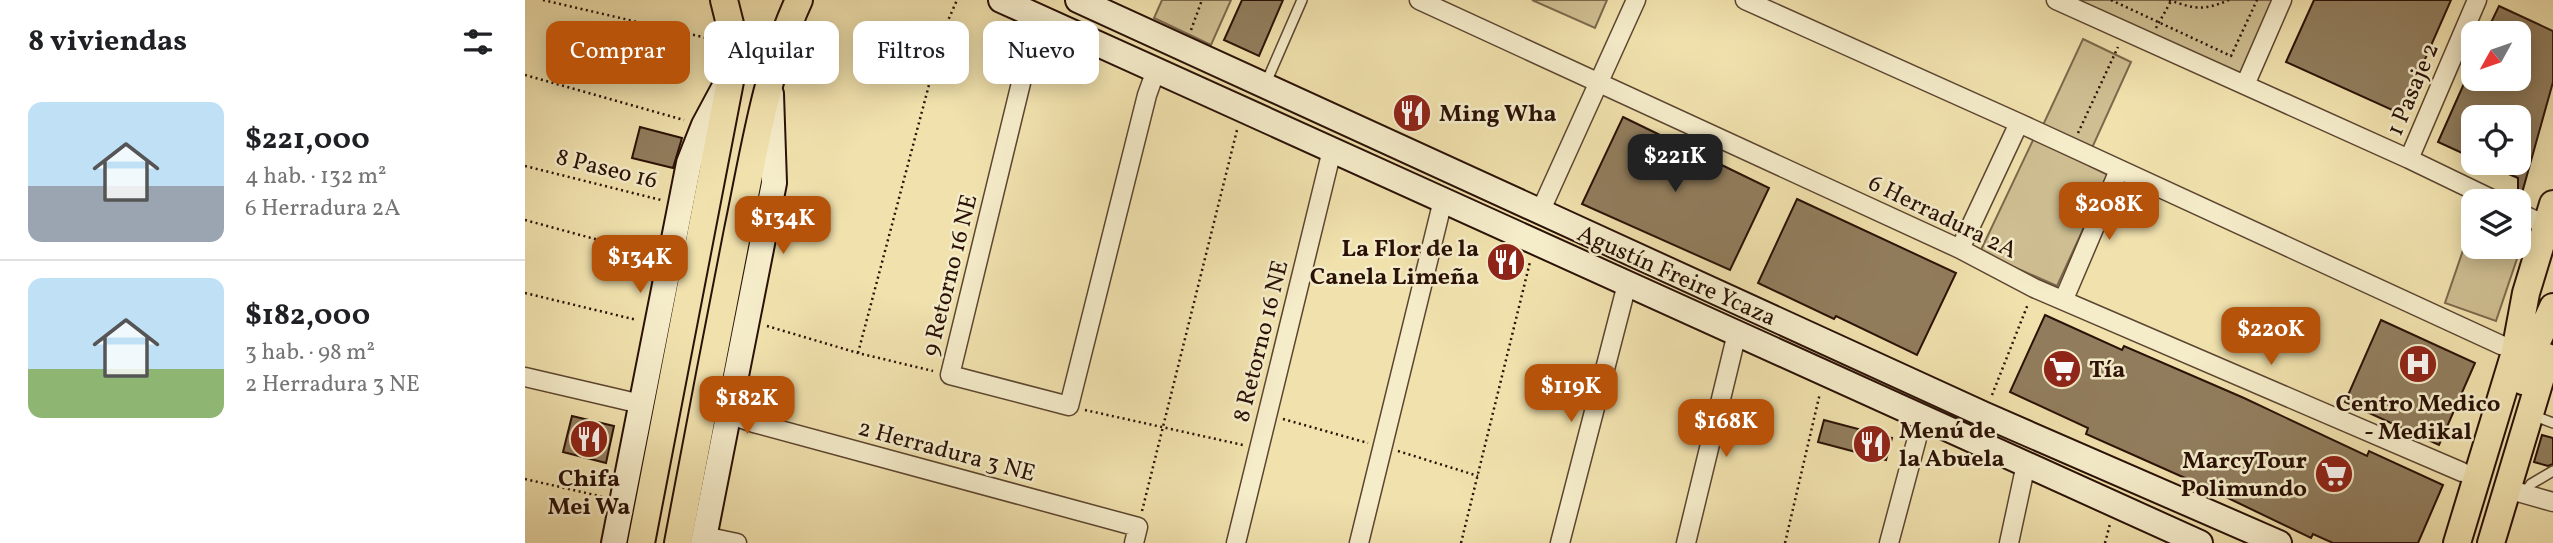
<!DOCTYPE html>
<html lang="es">
<meta charset="utf-8">
<style>
body{margin:0;font-family:Vollkorn,serif;background:#f2f2f2;color:#202124;height:100vh;display:flex;flex-direction:column;font-size:26px;white-space:nowrap}
*{box-sizing:border-box;margin:0}
p{font-size:23px;color:#757577}
.icon{flex:none;width:38px;height:38px;fill:none;stroke:currentColor;stroke-width:2;stroke-linecap:round;stroke-linejoin:round}
.map{position:relative;flex:1;overflow:hidden}
.side{display:flex;flex-direction:column;background:#fff;width:525px}
.side>*{flex:none}
.banner{position:absolute;left:21px;top:21px;width:665px;height:63px;display:flex;gap:14px}
.needle{width:46px;rotate:230deg}
.fabs{position:absolute;left:1936px;top:21px;display:grid;gap:14px}
.fabs a{display:grid;place-items:center;width:70px;height:70px;border-radius:14px;background:#fff;box-shadow:0 4px 18px #0003;font-size:35px}
.price{position:absolute;translate:-50% -60px;padding:0 16px;border-radius:14px;background:#b45309;color:#fff;font-size:23px;line-height:46px;filter:drop-shadow(0 2px 4px #0008)}
.price::after{content:'';position:absolute;left:50%;top:42px;width:21px;height:16px;margin-left:-10px;background:inherit;clip-path:polygon(0 0,100% 0,50% 100%)}
.price.on{background:#222;color:#fff}
ul{padding:0;list-style:none}
li{display:flex;align-items:center;gap:21px;height:175px;padding:0 28px}
li+li{border-top:2px solid #e0e0e0}
li span{display:grid;place-items:center;flex:none;width:196px;height:140px;border-radius:14px;color:#555}
li>.icon{margin-inline-start:auto}
span .icon{width:84px;height:84px;fill:#fffc;stroke-width:1}
li b{font-size:30px}
h2{display:flex;justify-content:space-between;align-items:center;height:84px;padding:0 28px;font-size:30px}
.pill{padding:0 24px;border-radius:14px;background:#fff;box-shadow:0 4px 18px #0003;font-size:24px;line-height:63px}
.pill.on{background:#b45309;color:#fff}
main{display:flex;flex:1;min-height:0}
.map>svg:first-child{display:block}
.green{fill:#cebe91;stroke:#7c684c;stroke-width:2}
.building{fill:#917d5d;stroke:#2a1106;stroke-width:2}
.lines{fill:none;stroke-linecap:round;stroke-linejoin:round}
.service-casing{stroke:#5c4530;stroke-width:12}
.minor-casing{stroke:#5c4530;stroke-width:21}
.secondary-casing{stroke:#2a1106;stroke-width:28}
.primary-casing{stroke:#2a1106;stroke-width:30}
.path{stroke:#2a1106;stroke-width:2.5;stroke-dasharray:2 3.5;stroke-linecap:butt}
.service{stroke:#f5ecca;stroke-width:9}
.minor{stroke:#f5ecca;stroke-width:18}
.secondary{stroke:#f5ecca;stroke-width:24}
.primary{stroke:#f0e1ad;stroke-width:26}
.labels{text-anchor:middle;stroke-width:5;stroke-linejoin:round;paint-order:stroke}
.street-label{font-size:24px;fill:#2a1106;stroke:#f5ecca}
.poi-label{font-size:24px;font-weight:bold;fill:#2a1106;stroke:#f5ecca;text-anchor:start}
</style>
<main>
<section class="side">
<h2>8 viviendas<svg class="icon" aria-label="filters" viewBox="0 0 24 24"><path d="M4 7h16M4 17h16"/><circle cx="9" cy="7" r="2"/><circle cx="15" cy="17" r="2"/></svg></h2>
<ul>
<li><span style="background:linear-gradient(#bfe0f5 60%,#9aa5b1 0)"><svg class="icon" aria-label="home" viewBox="0 0 24 24"><path d="M3 11l9-7 9 7M6 9v11h12V9"/></svg></span><div><b>$221,000</b><p>4 hab. · 132 m²</p><p>6 Herradura 2A</p></div></li>
<li><span style="background:linear-gradient(#bfe0f5 65%,#8fb573 0)"><svg class="icon" aria-label="home" viewBox="0 0 24 24"><path d="M3 11l9-7 9 7M6 9v11h12V9"/></svg></span><div><b>$182,000</b><p>3 hab. · 98 m²</p><p>2 Herradura 3 NE</p></div></li>
</ul>
</section>
<div class="map">
<svg width="2028" height="543" viewBox="0 0 2028 543">
<rect width="100%" height="100%" fill="#f0e1ad"/>
<filter id="stains"><feTurbulence type="fractalNoise" baseFrequency=".00286" numOctaves="4"/><feColorMatrix values="0 0 0 0 .2 0 0 0 0 .09 0 0 0 0 .02 0 0 0 .5 -.17"/></filter>
<radialGradient id="worn" r=".72"><stop offset=".6" stop-color="#630" stop-opacity="0"/><stop offset="1" stop-color="#630" stop-opacity=".3"/></radialGradient>
<path class="green" d="M637 0H706L686 45 629 18Z
M1007 0H1082L1070 28Z
M1549 0H1750L1714 79Z
M1558 39 1606 62 1567 148 1518 125Z
M1509 138 1583 175 1532 286 1455 252Z
M1948 221V247H1993V236L1999 238 1971 321 1920 303Z"/>
<path class="building" d="M717 0H758L734 56 699 40Z
M1789 0H1926L1876 114 1761 62Z
M1974 6 2028 31V82L1997 193 1993 192V178L1958 163H1993V117H1948V158L1913 142 1941 79H1993V33H1961Z
M1098 117 1244 188 1205 270 1057 204Z
M115 127 157 138 148 168 107 158Z
M1272 199 1431 273 1392 355 1311 316 1309 319 1233 283Z
M1520 315 1597 350 1599 346 1719 398 1842 456 1844 451 1918 485 1893 543H1808L1788 534 1786 538 1678 486 1561 434 1563 428 1485 392Z
M1856 320 1950 363 1914 445 1820 402Z
M47 416 89 426 81 463 38 452Z
M1299 420 1367 438 1361 460 1293 442Z
M2017 435 2028 438V464L2023 466 2009 462Z"/>
<g class="lines">
<g class="service-casing">
<path id="service" d="M740 85 777 0
M2007 415 2028 423
M1999 494 2006 484 2028 471"/>
</g>
<g class="minor-casing">
<path id="minor" d="M894 0 1435 249 1509 288 1937 472
M1220 0 1494 123 1976 345
M1531 0 1884 159 1971 201
M512 17 425 375 544 406 622 95 631 70
M1720 85 1757 0
M1884 159 1952 0
M1015 212 1111 0
M1993 212 2022 226
M1435 249 1494 123
M1539 299 1594 170
M0 377 116 404
M203 414 229 423 613 527 609 543
M1982 489 2028 502
M179 536 212 543
M711 543 807 150
M834 543 918 200
M1035 543 1102 284
M1161 543 1212 333
M1364 543 1398 416
M1484 543 1501 464"/>
</g>
<g class="secondary-casing">
<path id="secondary" d="M476 0 1675 543
M553 0 1460 415 1754 543
M89 543 164 163 179 125 201 84
M178 543 249 183 246 94"/>
</g>
<g class="primary-casing">
<path id="primary" d="M1998 381 2005 357 2028 307
M116 543 207 71 210 44 199 0
M153 543C172 439 193 334 213 230 229 154 241 71 274 0
M1932 543 1990 352 2001 293 2028 204
M1966 543 2022 357"/>
</g>
<path class="path" d="M18 0 186 39
M1586 0 1706 56 1732 0
M1644 0C1670 9 1678 11 1704 0
M1631 28 1646 1
M666 30 677 0
M0 75 159 120
M1553 133 1593 47
M0 166 136 200
M0 220 125 254
M0 293 112 320
M242 326 333 353 408 371
M333 353 418 32 432 0
M1467 395 1503 304
M560 410 718 445
M758 419 843 443
M873 451 953 476
M0 479 79 497
M617 511 712 130
M936 543 1005 262
M1260 543 1295 393
M1580 543 1585 524"/>
<use href="#service" class="service"/>
<use href="#minor" class="minor"/>
<use href="#secondary" class="secondary"/>
<use href="#primary" class="primary"/>
</g>
<defs>
<g id="restaurant-disc" transform="scale(2.0125)"><circle r="9.5" fill="#8f2418" stroke="#f5ecca"/><path d="M-5-6h1v4h1v-4h1v4h1v-4h1v5L-1.5 .5V6h-2V.5L-5-1ZM5-6V6H3V1.5H1.5Q1.5-4 5-6Z" fill="#fff"/></g>
<g id="hospital-disc" transform="scale(2.0125)"><circle r="9.5" fill="#8f2418" stroke="#f5ecca"/><path d="M-5-5h3v3.5h4V-5h3V5h-3V1.5h-4V5h-3Z" fill="#fff"/></g>
<g id="supermarket-disc" transform="scale(2.0125)"><circle r="9.5" fill="#8f2418" stroke="#f5ecca"/><path d="M-6-5.5h2.5l.6 2H6L4.5 2H-2.5L-4.4-4H-6ZM-1.5 3.2a1.3 1.3 0 1 0 .1 0ZM3 3.2a1.3 1.3 0 1 0 .1 0Z" fill="#fff"/></g>
</defs>
<g fill-rule="evenodd">
<use href="#restaurant-disc" x="887" y="113"/>
<use href="#restaurant-disc" x="981" y="262"/>
<use href="#hospital-disc" x="1893" y="364"/>
<use href="#supermarket-disc" x="1537" y="369"/>
<use href="#restaurant-disc" x="64" y="439"/>
<use href="#restaurant-disc" x="1347" y="444"/>
<use href="#supermarket-disc" x="1809" y="474"/>
</g>
<g class="labels">
<g class="street-label">
<text transform="translate(1887 89) rotate(-67)" y="8">1 Pasaje 2</text>
<text transform="translate(82 168) rotate(14)" y="8">8 Paseo 16</text>
<text transform="translate(1418 216) rotate(26)" y="8">6 Herradura 2A</text>
<text transform="translate(424 275) rotate(-76)" y="8">9 Retorno 16 NE</text>
<text transform="translate(1152 275) rotate(24)" y="8">Agustín Freire Ycaza</text>
<text transform="translate(735 341) rotate(-76)" y="8">8 Retorno 16 NE</text>
<text transform="translate(422 450) rotate(15)" y="8">2 Herradura 3 NE</text>
</g>
<g class="poi-label">
<text x="914" y="121">Ming Wha</text>
<text x="954" y="256" text-anchor="end">La Flor de la<tspan x="954" dy="28">Canela Limeña</tspan></text>
<text x="1564" y="377">Tía</text>
<text x="1893" y="411" text-anchor="middle">Centro Medico<tspan x="1893" dy="28">- Medikal</tspan></text>
<text x="1374" y="438">Menú de<tspan x="1374" dy="28">la Abuela</tspan></text>
<text x="1782" y="468" text-anchor="end">MarcyTour<tspan x="1782" dy="28">Polimundo</tspan></text>
<text x="64" y="486" text-anchor="middle">Chifa<tspan x="64" dy="28">Mei Wa</tspan></text>
</g>
</g>
<rect width="100%" height="100%" filter="url(#stains)"/>
<rect width="100%" height="100%" fill="url(#worn)"/>
</svg>
<div class="fabs">
<a><svg class="needle" viewBox="-14 -14 28 28"><path d="M0-13l5 13h-10z" fill="#e53935"/><path d="M0 13l5-13h-10z" fill="#757577"/></svg></a>
<a><svg class="icon" aria-label="locate" viewBox="0 0 24 24"><circle cx="12" cy="12" r="6"/><path d="M12 2v4M12 18v4M2 12h4M18 12h4"/></svg></a>
<a><svg class="icon" aria-label="layers" viewBox="0 0 24 24"><path d="M12 4l9 5-9 5-9-5zM3 14l9 5 9-5"/></svg></a>
</div>
<b class="price on" style="left:1150px;top:194px">$221K</b>
<b class="price" style="left:1584px;top:242px">$208K</b>
<b class="price" style="left:258px;top:256px">$134K</b>
<b class="price" style="left:115px;top:295px">$134K</b>
<b class="price" style="left:1746px;top:367px">$220K</b>
<b class="price" style="left:1046px;top:424px">$119K</b>
<b class="price" style="left:222px;top:436px">$182K</b>
<b class="price" style="left:1201px;top:459px">$168K</b>
<div class="banner">
<a class="pill on">Comprar</a>
<a class="pill">Alquilar</a>
<a class="pill">Filtros</a>
<a class="pill">Nuevo</a>
</div>
</div>
</main>
